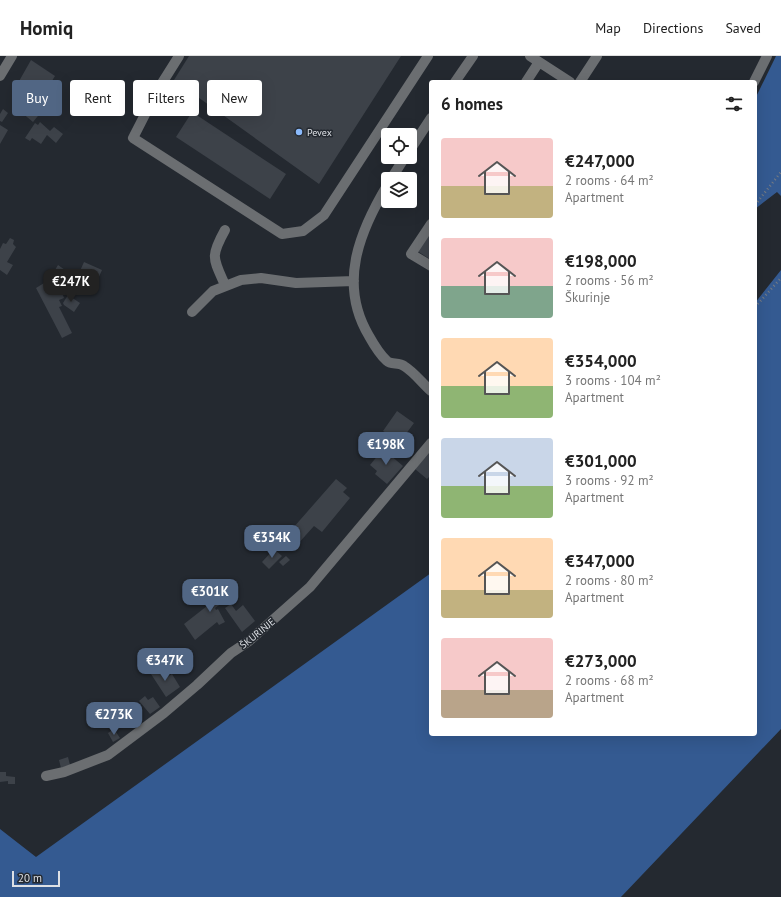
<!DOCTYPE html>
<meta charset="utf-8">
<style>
body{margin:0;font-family:"PT Sans",sans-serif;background:#f6f6f6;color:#222;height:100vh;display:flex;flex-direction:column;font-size:15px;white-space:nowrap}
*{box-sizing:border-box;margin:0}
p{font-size:13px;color:#767676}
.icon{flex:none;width:22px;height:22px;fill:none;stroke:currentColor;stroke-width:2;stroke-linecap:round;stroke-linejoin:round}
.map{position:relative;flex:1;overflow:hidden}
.details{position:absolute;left:429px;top:24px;width:328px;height:656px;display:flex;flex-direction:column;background:#fff;border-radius:4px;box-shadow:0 4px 16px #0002}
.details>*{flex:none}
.guide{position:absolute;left:12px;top:24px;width:357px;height:36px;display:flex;gap:8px}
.fabs{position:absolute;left:381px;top:72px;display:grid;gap:8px}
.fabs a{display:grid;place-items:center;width:36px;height:36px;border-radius:4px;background:#fff;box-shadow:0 4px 16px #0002;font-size:20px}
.scale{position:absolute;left:12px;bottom:10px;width:48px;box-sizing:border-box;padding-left:4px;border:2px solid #dde0e5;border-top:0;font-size:11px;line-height:14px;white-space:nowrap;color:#dde0e5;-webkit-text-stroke:3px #242930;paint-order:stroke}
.price{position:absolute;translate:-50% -34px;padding:0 9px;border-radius:8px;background:#516684;color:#fff;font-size:13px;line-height:26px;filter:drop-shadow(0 1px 2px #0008)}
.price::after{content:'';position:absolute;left:50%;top:24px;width:12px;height:9px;margin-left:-6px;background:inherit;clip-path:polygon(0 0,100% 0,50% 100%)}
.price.active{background:#222;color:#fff}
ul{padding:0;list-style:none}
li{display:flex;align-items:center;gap:12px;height:100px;padding:0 12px}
li span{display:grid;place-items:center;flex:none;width:112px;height:80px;border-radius:4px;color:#555}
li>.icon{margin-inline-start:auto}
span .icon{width:48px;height:48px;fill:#fffc;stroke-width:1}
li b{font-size:17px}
h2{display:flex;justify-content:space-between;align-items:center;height:48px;padding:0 12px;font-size:17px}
.chip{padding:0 14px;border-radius:4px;background:#fff;box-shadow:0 4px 16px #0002;font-size:14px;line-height:36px}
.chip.active{background:#516684;color:#fff}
header{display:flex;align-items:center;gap:24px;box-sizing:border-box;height:56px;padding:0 20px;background:#fff;border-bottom:1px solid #e0e0e0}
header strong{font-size:19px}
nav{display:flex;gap:22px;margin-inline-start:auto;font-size:14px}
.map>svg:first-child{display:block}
.forest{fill:#345a91}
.building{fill:#3d4249}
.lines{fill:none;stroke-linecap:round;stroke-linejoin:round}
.path{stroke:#787c82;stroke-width:2.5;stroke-dasharray:1 3;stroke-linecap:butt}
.minor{stroke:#6b6e71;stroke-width:10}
.poi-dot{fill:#8bbafc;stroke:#242930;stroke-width:1.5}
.labels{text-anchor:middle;stroke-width:3;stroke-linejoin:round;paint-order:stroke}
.poi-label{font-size:10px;fill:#dde0e5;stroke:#242930;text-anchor:start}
.street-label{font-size:10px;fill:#dde0e5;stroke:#242930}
</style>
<header>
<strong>Homiq</strong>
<nav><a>Map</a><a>Directions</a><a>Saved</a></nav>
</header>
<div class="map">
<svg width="781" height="841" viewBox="0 0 781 841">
<rect width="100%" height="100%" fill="#242930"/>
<path class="forest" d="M776 0H781V140L777 136 755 153V43Z
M781 214V673L621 841H0V773L36 801 431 517V678H755V247Z"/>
<path class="building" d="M189 0H401L319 128 174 24Z
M31 4 55 20 42 41 39 39 35 46 27 41 31 34 18 27Z
M23 41 42 55 33 66 15 51Z
M3 53 8 57 2 66 0 65V58Z
M192 56 286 118 270 143 176 81Z
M40 66 50 75 54 71 63 78 56 87 47 79 41 88 32 82 30 85 25 82 35 67 38 69Z
M0 69 8 74 0 88Z
M431 171V204L416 194Z
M10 182 14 184 13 188 16 191 7 206 13 209 7 219 0 214V193L3 187 6 188Z
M84 206 102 214 93 234 75 226Z
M58 209 65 214 57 224 61 227 54 233 56 237 61 234 64 242 59 244 62 250 59 251 72 277 62 282 36 232 49 224Z
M68 239 80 247 74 256 64 249 63 247Z
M397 355 414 367 400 386 383 375Z
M383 393 403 410 387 428 375 418 377 415 370 409Z
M431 395V419L427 423 415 413Z
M336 423 347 432 343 436 350 442 322 476 314 470 296 490 286 480Z
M274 493 282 500 269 513 262 506Z
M286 500 290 504 283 510 279 506Z
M230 527 237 536 215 552 216 554 218 553 225 566 219 569 217 566 195 584 184 568 207 550 210 554 214 551 208 543Z
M231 548 236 555 243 549 255 565 242 576 225 552Z
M158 611 165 622 172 618 180 631 166 641 149 615Z
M145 640 148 644 153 641 160 651 150 658 139 645Z
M114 673 120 682 113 686 108 677Z
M68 701 70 709 61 712 59 704Z
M0 716H6V720L15 721V728H8V725L0 726Z"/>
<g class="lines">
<path class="path" d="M755 149 781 116
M755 251 781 222"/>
<path class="minor" d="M179 0 157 35 133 82 282 178 303 175 324 159 428 0
M530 0 570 26
M0 20 12 0
M455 26 473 0
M526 26 539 6
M580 26 597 0
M754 26 767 0
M410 94 431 62
M391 123 405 101
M388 128C359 176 338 228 369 280 374 289 379 298 387 305 391 309 399 306 404 310 414 316 422 327 431 335
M431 168 411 198 431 210
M225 229C213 202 210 201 225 174
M192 256 213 235 241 224 261 222 296 227 354 225
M46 720 64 716 108 699 164 657 197 629 231 597 249 585 310 531 431 387"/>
</g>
<circle class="poi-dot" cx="299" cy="76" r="4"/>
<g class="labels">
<g class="poi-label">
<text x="307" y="80">Pevex</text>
</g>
<g class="street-label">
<text transform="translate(257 577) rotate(-39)" y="4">ŠKURINJE</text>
</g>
</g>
</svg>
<div class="fabs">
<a><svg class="icon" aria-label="locate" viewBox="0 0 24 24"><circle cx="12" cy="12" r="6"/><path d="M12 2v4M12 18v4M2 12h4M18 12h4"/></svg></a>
<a><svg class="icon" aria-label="layers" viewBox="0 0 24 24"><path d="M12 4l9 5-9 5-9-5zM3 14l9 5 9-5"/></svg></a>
</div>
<div class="scale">20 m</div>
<b class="price active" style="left:71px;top:247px">€247K</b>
<b class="price" style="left:386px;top:410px">€198K</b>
<b class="price" style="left:272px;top:503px">€354K</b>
<b class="price" style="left:210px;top:557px">€301K</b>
<b class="price" style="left:165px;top:626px">€347K</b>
<b class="price" style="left:114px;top:680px">€273K</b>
<div class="guide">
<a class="chip active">Buy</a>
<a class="chip">Rent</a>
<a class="chip">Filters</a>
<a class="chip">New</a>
</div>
<section class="details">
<h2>6 homes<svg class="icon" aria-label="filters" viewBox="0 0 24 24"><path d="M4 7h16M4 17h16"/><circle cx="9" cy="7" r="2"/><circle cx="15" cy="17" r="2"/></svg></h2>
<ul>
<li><span style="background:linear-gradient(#f6c9c9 60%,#c2b280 0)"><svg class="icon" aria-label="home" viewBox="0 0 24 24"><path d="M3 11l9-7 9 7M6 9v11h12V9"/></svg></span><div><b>€247,000</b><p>2 rooms · 64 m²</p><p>Apartment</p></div></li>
<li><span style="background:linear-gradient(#f6c9c9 60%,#7fa58c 0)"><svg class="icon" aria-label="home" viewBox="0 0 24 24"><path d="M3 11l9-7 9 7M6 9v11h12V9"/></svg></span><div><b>€198,000</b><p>2 rooms · 56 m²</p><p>Škurinje</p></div></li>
<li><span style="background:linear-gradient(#ffd9b3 60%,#8fb573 0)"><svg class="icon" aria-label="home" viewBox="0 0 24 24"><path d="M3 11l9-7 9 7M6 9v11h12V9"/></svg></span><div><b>€354,000</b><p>3 rooms · 104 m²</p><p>Apartment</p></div></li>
<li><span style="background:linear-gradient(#c9d6e8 60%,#8fb573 0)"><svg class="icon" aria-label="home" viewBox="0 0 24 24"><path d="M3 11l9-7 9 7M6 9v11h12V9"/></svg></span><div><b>€301,000</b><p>3 rooms · 92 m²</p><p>Apartment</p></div></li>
<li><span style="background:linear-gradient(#ffd9b3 65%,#c2b280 0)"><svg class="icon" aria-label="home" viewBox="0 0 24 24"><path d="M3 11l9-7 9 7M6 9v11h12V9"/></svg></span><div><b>€347,000</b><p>2 rooms · 80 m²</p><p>Apartment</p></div></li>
<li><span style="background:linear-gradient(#f6c9c9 65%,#b9a48a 0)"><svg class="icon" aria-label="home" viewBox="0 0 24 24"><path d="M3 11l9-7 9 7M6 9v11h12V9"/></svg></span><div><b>€273,000</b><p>2 rooms · 68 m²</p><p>Apartment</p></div></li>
</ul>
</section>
</div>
